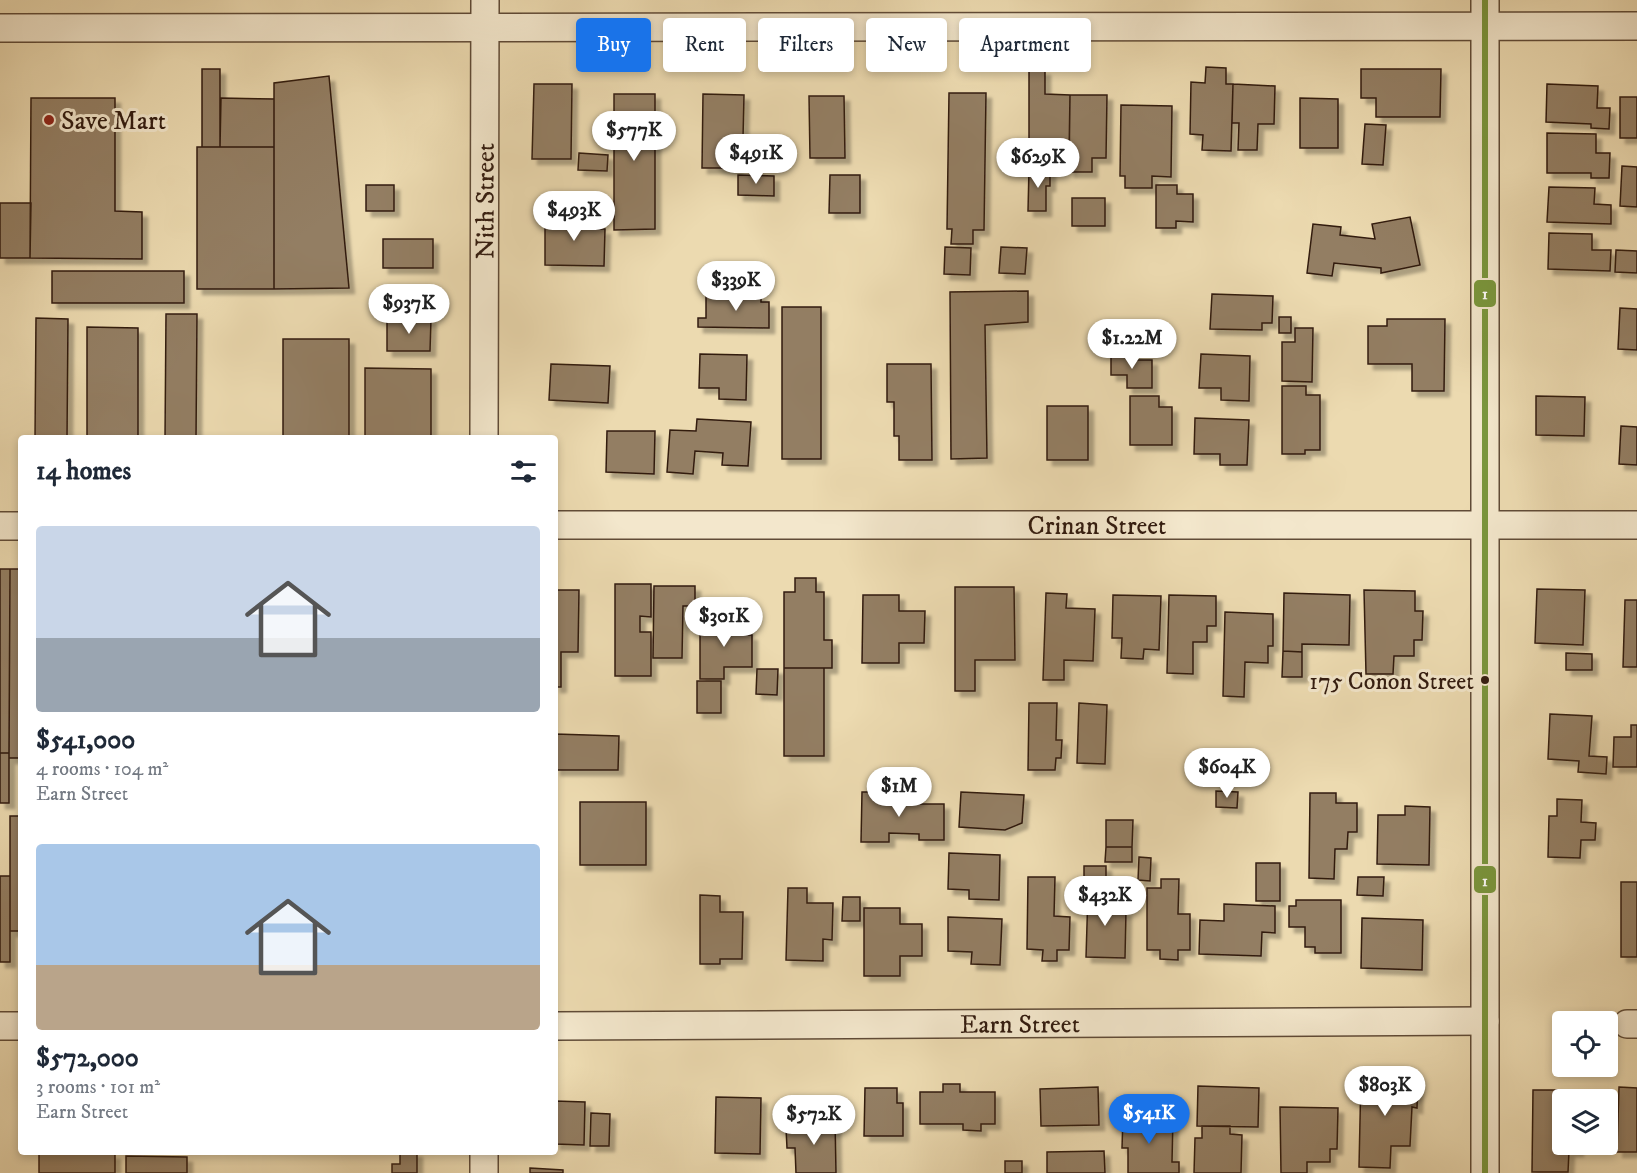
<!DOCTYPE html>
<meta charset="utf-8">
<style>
body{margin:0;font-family:"IM FELL DW Pica",serif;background:#f6f6f7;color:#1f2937;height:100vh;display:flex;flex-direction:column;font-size:22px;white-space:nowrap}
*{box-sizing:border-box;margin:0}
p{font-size:20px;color:#747a83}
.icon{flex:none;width:33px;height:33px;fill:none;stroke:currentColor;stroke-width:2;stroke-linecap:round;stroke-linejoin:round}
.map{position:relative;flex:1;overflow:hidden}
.side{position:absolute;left:18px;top:435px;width:540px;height:720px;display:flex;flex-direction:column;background:#fff;border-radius:6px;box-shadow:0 3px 9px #0003}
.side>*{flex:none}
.hud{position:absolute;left:576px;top:18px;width:570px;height:54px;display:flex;gap:12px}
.fabs{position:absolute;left:1552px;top:1011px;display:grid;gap:12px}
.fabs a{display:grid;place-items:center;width:66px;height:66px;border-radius:6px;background:#fff;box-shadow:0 3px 9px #0003;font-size:30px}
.price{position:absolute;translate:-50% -51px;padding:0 14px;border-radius:21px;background:#fff;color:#222;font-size:20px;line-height:39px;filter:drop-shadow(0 2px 3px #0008)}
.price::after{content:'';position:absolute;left:50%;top:36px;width:18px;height:14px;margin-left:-9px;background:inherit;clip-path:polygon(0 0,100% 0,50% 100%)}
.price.on{background:#1a73e8;color:#fff}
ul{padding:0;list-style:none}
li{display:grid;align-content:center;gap:12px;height:318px;padding:0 18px}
li span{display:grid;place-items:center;height:186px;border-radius:6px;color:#555}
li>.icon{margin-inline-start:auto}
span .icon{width:108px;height:108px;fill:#fffc;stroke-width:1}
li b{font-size:26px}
h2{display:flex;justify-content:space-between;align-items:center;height:72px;padding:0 18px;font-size:26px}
.pill{padding:0 21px;border-radius:6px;background:#fff;box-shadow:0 3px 9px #0003;font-size:21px;line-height:54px}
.pill.on{background:#1a73e8;color:#fff}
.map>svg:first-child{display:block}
.building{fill:#937e63;stroke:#321b0f;stroke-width:1.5;filter:url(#shadow)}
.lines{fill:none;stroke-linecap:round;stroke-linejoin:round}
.street-casing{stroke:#604b37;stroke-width:30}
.street{stroke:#f3e7cc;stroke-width:27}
.bus-1-casing{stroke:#f3e7cc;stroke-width:10}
.bus-1{stroke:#7a963c;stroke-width:6}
.poi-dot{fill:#8f2418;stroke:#f3e7cc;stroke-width:2}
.bus-dot{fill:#321b0f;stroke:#f3e7cc;stroke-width:2}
.labels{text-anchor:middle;stroke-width:6;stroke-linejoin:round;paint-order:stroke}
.bus-label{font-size:24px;fill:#321b0f;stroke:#f3e7cc;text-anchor:end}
.poi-label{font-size:26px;fill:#321b0f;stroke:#f3e7cc;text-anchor:start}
.street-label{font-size:26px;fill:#321b0f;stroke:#f3e7cc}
.line-badge{stroke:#f3e7cc;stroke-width:2}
.badge-label{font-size:16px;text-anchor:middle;font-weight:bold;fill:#fff}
</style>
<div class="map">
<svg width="1637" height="1173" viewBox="0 0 1637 1173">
<defs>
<filter id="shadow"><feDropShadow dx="5.5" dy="5.5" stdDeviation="1.5" flood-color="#0004"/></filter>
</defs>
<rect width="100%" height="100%" fill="#ecdab0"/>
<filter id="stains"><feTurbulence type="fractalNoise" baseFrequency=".00333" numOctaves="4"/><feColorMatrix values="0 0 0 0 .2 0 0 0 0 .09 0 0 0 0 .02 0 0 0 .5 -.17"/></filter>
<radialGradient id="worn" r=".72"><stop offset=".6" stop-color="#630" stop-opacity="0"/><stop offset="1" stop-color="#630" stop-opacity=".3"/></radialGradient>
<path class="building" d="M1206 67 1226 68V84H1233L1231 151 1202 150 1203 135 1190 134 1191 82 1205 83Z
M202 69H220V147H202Z
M1361 69H1441L1440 117H1376V98H1361Z
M1029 70H1045V94L1070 95 1069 155H1050V170L1029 169Z
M329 76 349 288 274 289V83Z
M534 84H572L571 159H532Z
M1233 84 1275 86 1274 124H1258L1257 150H1238L1239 123H1232Z
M1547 84 1598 86 1597 108H1610L1609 129 1591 128V124L1546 122Z
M949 93H986L984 230H973V244H951L952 229H947Z
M614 94H655V229L614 230Z
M703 94 744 95 743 138H738V168H702Z
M1070 95H1107L1106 158H1092V172H1069Z
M809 96H844L845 158H810Z
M1620 97H1637V138H1620Z
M31 98H115V211L142 212V259L30 258Z
M221 98 274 99V147H220Z
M1300 98 1338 99V148H1300Z
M1121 105 1172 106 1171 177 1152 176V188H1125V176H1120Z
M1365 124 1386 125 1383 165 1362 164Z
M1547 133 1596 134V153H1610L1609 178H1591V173H1547Z
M197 147H274V289H197Z
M579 153 608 155 607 171 578 170Z
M1622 166 1637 167V207L1620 206Z
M1029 169 1050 170V186H1046V211H1028Z
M738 175 774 176V196L738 195Z
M830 175H860V213H829Z
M366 185H394V211H366Z
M1156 185H1177V194H1193V222L1176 221V228H1156Z
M1549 187 1595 188 1594 204 1611 205V224L1547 222Z
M1072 198H1105V226H1072Z
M0 203H31L30 258H0Z
M545 217 595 218 594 229H605L604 266 545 265Z
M1410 217 1420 265 1381 273V268L1334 263 1332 276 1307 273 1313 224 1341 227 1340 235 1375 239 1372 224Z
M1549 233 1592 234V250H1611L1610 271 1548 269Z
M383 239H433V268H383Z
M945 247 971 248 970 275 944 274Z
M1001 247 1027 248 1025 274 999 273Z
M1616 250 1637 251V273L1615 272Z
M52 271H184V303H52Z
M1028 291V322L985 325 987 458 951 459 950 292Z
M1212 294 1273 296 1272 323H1262V330L1210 329Z
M706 296H761V302H769V328L698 327V318H706Z
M782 307H821V459H782Z
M1620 308 1637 309V350L1618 349Z
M166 314H197L196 438H165Z
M1279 317H1291V333H1279Z
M36 318 68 319 67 438H35Z
M387 319H431L430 351H387Z
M1387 319H1445L1444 391H1412V364H1368V326H1387Z
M87 327 138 328V436H87Z
M1295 328H1313L1312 382 1282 381V342H1295Z
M283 339H349V438H283Z
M1111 350 1128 351V360H1152V388H1127V375H1111Z
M700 354 747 355 746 400 719 399V388H699Z
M1201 354 1250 356 1249 401 1221 400V388H1199Z
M551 364 610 366 608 403 549 400Z
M887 364H931L932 460H899V436H894V402H887Z
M365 368 431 369V438H365Z
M1282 386H1306V395H1320V450H1305V454H1282Z
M1130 396H1159V407H1172V445H1130Z
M1536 396 1585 397 1584 436 1536 435Z
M1047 406H1088V460H1047Z
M1195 418 1249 420 1247 465H1220V454H1194Z
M697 419 751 422 748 466 722 465 723 453 695 451 693 474 667 472 670 430 696 431Z
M1621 426 1637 427V465L1619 464Z
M607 431H655L654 474 606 472Z
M0 569H10L9 753H0Z
M10 569H21V758H9Z
M795 578H816V592H824V640H832V668H784V592H795Z
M615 584H651V617L640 616V632H651V676H615Z
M654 586H695V606H683L682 658H653Z
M955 587H1014L1015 660H975V691H955Z
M1537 589 1585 590 1583 645 1535 643Z
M555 590H579L578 652H561V687H555Z
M1364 590 1415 591V611H1423L1422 640H1414V656H1394L1393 674H1366Z
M1046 593 1067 594 1066 608 1095 609 1093 661 1064 660V680H1043Z
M1284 593 1350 595 1349 645 1302 644V652L1283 651Z
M863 595H899V611H925L924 643H899V663H862Z
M1113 595 1161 596 1159 650 1144 649 1143 659 1121 658 1122 638H1112Z
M1169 595 1216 596V626H1207V642H1193V674L1167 673Z
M1625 600H1637V667H1623Z
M1225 612 1273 614V646H1268V663L1245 662 1244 697 1223 696Z
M700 619 747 623V635H752V667H724V679H700Z
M1283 651 1302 652V677H1282Z
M1566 653 1592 654V670H1566Z
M784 668H824V756H784Z
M757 669H778L777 695 756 694Z
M697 681H721V713H697Z
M1029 703H1057L1056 740H1062L1061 758H1056L1055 770H1028Z
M1079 703 1107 705 1105 764 1077 763Z
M1550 714 1592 716 1589 756 1607 757 1606 774 1578 772 1579 761 1548 759Z
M1631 725H1637V767H1613L1614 737H1631Z
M555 734 619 736 618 770H555Z
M0 753H9V803H0Z
M1216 791 1238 792 1237 808 1216 807Z
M862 792H899V804H944V840H919V834L889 833V842H861Z
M961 792 1024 795 1022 823 1005 830 959 827Z
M1310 793H1336V803H1357V832H1348L1347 849H1335L1334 879 1309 878Z
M1557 799 1582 800 1581 822 1596 823 1595 840H1581L1580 858 1548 857 1549 816H1557Z
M580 802H646V865H580Z
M1405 806 1430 807 1429 865 1377 864 1378 815H1405Z
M10 816H21V931H10Z
M1106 820H1133L1132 847H1106Z
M1106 847H1132V862H1105Z
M949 853 1000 855 999 900 969 899V890L948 889Z
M1139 857 1151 858 1150 881 1138 880Z
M1256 863H1280V901H1256Z
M1084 866H1106V887H1084Z
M0 876H10V962H0Z
M1028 877H1055L1054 916 1070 917 1069 950H1057V961H1042L1043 950 1027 949Z
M1358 877H1384L1383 896 1357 895Z
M1161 879H1179L1178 914H1190V950H1178V960L1160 959V950H1147V888H1161Z
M1621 882H1637V957H1621Z
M788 888H807V903H833L832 940 823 939V961L786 960Z
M1088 892 1115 893V911H1126L1125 958 1086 957Z
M700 895 720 896V912H743L742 959H720V964H700Z
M843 897H860V921H842Z
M1296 900H1341V953H1315V947H1305V927H1289V906H1296Z
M1224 904 1275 906V933L1262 932 1261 956 1199 954 1200 920 1224 921Z
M864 908H900V924H922V956H900V976H864Z
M948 917 1002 919 1000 965 971 964 972 952 948 951Z
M1362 918 1423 920 1422 970 1361 968Z
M1361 1075 1418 1076 1417 1108 1412 1107 1410 1146H1391L1390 1168 1359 1167Z
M943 1084H960V1092H995V1124H981V1131L963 1130V1124H920V1092H943Z
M1198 1086 1259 1088 1258 1127 1197 1126Z
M1098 1087 1099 1125 1041 1126 1040 1089Z
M1619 1087 1637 1088V1152H1617Z
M865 1088H897V1103H903V1136H864Z
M1533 1090H1559V1096H1579V1100H1563V1144H1578V1151H1569L1568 1172H1532Z
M716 1097 761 1098 760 1154 715 1153Z
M555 1101 585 1102 584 1145 555 1144Z
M1280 1107 1338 1108 1337 1149H1330V1162H1307V1173H1281Z
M591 1113 610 1114 609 1146H590Z
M1123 1117 1173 1118 1172 1162H1179V1173H1128V1148H1122Z
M835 1119 836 1173H796L795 1148H787L786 1128H795L794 1120Z
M1202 1126H1230V1134L1242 1135 1241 1173H1194L1195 1138H1202Z
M1104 1151 1105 1173H1047V1152Z
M400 1152H417V1173H392V1164H400Z
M39 1153 115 1154V1173H39Z
M126 1156 187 1157V1173H126Z
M1005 1161H1022V1173H1005Z
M530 1168 563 1170V1173H530Z"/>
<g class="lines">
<g class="street-casing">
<g id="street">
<path d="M1485 0V1173"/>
<path d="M0 28 1637 26"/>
<path id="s1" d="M484 438 485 0"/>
<path id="s2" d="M555 525H1637"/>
<path d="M0 526H21"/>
<path d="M1627 1024H1637"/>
<path d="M0 1026H21"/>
<path id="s3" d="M555 1026 1485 1021"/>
<path d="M484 1152V1173"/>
</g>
</g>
<use href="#street" class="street"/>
<g class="bus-1-casing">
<path id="bus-1" d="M1485 0V1173"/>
</g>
<use href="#bus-1" class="bus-1"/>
</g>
<circle class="poi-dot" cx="49" cy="120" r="6"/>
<circle class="bus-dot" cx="1485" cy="680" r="5"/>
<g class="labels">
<g class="bus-label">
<text x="1474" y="689">175 Conon Street</text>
</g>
<g class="poi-label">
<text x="61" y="129">Save Mart</text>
</g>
<g class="street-label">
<text dy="9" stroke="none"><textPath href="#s1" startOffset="237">Nith Street</textPath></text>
<text dy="9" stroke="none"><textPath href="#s2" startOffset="542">Crinan Street</textPath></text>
<text dy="9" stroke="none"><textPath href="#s3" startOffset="465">Earn Street</textPath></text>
</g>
</g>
<g class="line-badge">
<rect x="1473" y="279" width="24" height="29" rx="6" fill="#7a963c"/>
<rect x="1473" y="865" width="24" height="29" rx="6" fill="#7a963c"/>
</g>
<g class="badge-label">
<text x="1485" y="299">1</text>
<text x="1485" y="886">1</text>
</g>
<rect width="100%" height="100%" filter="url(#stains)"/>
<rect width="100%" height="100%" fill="url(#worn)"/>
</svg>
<div class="fabs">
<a><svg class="icon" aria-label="locate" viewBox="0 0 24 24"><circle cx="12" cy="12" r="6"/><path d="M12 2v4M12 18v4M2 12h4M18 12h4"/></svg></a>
<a><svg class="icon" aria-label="layers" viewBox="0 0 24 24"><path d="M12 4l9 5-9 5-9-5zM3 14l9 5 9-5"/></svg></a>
</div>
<b class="price" style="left:634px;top:162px">$577K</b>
<b class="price" style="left:756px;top:185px">$491K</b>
<b class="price" style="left:1038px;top:189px">$629K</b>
<b class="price" style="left:574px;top:242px">$493K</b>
<b class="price" style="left:736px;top:312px">$339K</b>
<b class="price" style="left:409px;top:335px">$937K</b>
<b class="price" style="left:1132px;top:370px">$1.22M</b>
<b class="price" style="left:724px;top:648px">$301K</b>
<b class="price" style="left:1227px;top:799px">$604K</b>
<b class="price" style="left:899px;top:818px">$1M</b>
<b class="price" style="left:1105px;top:927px">$432K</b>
<b class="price" style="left:1385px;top:1117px">$803K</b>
<b class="price on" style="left:1149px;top:1145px">$541K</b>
<b class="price" style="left:814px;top:1146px">$572K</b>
<div class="hud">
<a class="pill on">Buy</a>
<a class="pill">Rent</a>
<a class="pill">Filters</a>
<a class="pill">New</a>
<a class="pill">Apartment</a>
</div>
<section class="side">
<h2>14 homes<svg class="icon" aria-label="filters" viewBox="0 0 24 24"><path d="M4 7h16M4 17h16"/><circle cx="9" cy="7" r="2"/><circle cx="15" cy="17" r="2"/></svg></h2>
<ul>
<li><span style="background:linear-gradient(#c9d6e8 60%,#9aa5b1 0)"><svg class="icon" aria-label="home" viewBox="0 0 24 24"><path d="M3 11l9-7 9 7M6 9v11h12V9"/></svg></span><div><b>$541,000</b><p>4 rooms · 104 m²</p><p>Earn Street</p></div></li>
<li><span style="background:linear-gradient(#a9c7e8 65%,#b9a48a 0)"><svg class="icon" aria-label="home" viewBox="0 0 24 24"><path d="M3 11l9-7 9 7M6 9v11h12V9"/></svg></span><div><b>$572,000</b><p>3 rooms · 101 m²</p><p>Earn Street</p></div></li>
</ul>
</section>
</div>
